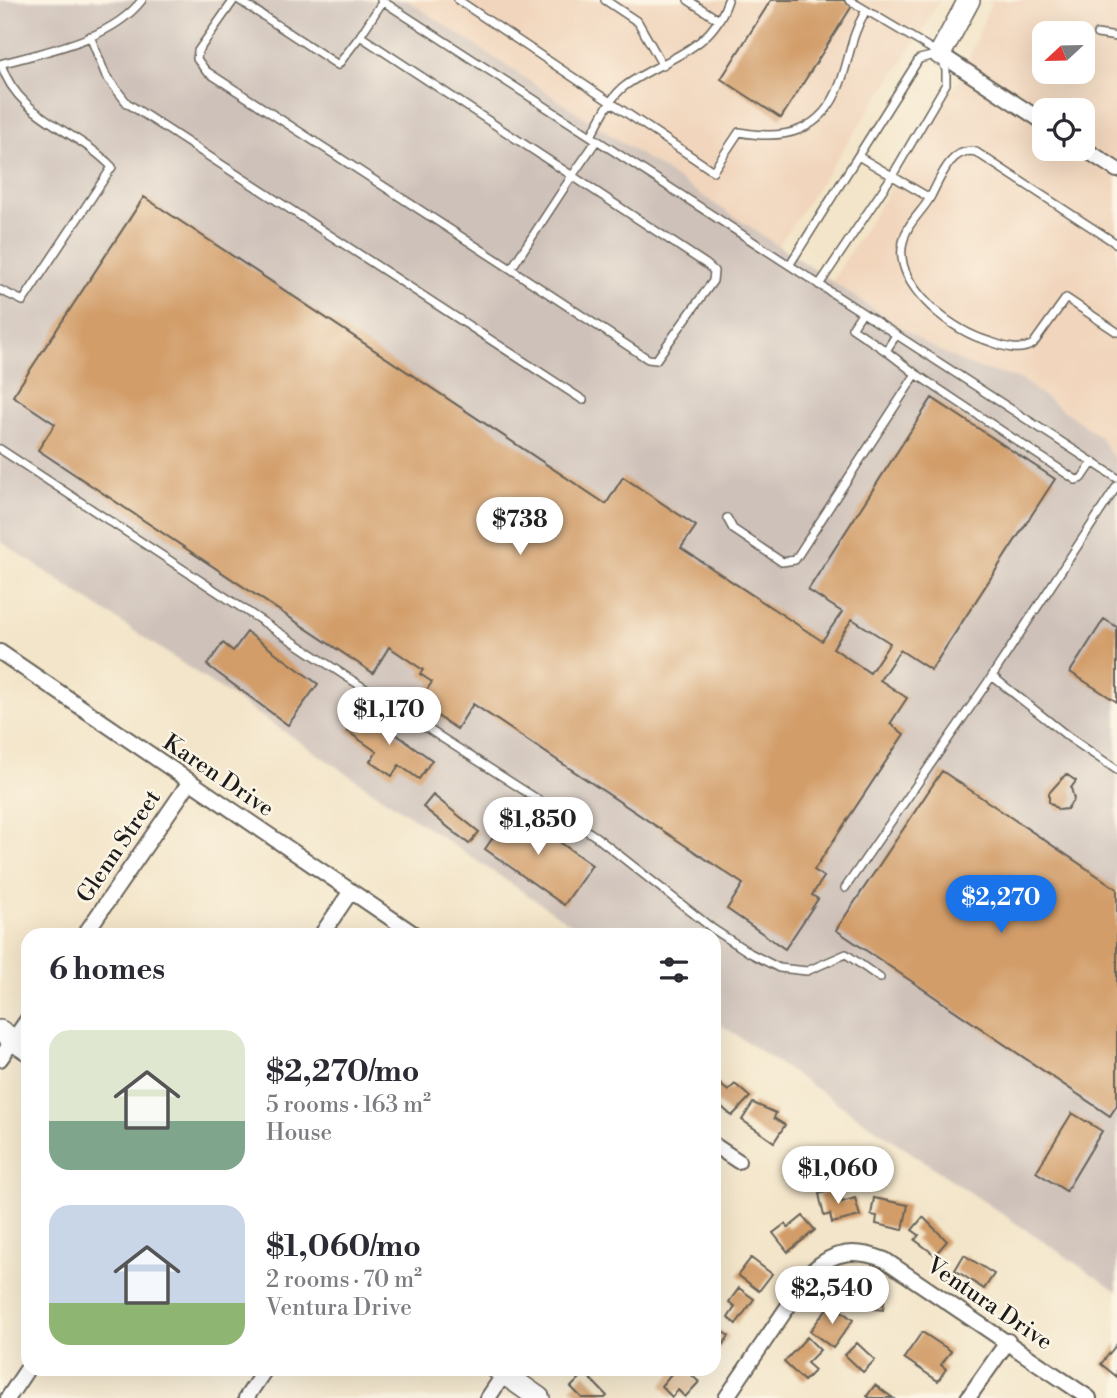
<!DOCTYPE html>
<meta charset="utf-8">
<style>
body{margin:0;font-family:"Libre Bodoni",serif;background:#f2f2f3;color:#2b2b33;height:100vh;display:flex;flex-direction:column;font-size:26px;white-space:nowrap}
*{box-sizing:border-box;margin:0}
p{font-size:23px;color:#7c7c81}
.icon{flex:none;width:38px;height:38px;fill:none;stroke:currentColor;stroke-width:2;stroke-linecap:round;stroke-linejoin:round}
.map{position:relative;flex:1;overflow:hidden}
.details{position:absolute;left:21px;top:928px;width:700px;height:448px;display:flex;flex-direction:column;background:#fff;border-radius:21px;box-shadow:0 7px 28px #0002}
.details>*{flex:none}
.needle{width:46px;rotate:248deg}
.controls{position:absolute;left:1032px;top:21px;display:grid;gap:14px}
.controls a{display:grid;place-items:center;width:63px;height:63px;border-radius:14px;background:#fff;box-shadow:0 7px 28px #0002;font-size:35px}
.price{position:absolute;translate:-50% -60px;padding:0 16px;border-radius:24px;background:#fff;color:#222;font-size:23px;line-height:46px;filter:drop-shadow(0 2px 4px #0008)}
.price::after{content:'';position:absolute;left:50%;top:42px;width:21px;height:16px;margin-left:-10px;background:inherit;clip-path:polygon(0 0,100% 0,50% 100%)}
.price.current{background:#1a73e8;color:#fff}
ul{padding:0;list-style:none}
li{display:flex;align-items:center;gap:21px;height:175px;padding:0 28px}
li span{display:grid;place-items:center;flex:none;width:196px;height:140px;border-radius:21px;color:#555}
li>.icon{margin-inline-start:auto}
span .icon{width:84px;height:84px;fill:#fffc;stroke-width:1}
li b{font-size:30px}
h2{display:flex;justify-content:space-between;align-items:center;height:84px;padding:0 28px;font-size:30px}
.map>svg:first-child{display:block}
.built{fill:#f1d5bc;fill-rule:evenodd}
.industrial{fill:#cec1b9}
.building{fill:#d29d69;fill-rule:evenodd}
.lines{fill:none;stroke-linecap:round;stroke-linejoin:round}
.lane-casing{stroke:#676259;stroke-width:10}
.street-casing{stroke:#676259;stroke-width:18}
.secondary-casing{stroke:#676259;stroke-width:24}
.lane{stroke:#fff;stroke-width:7}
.street{stroke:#fff;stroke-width:14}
.secondary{stroke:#fff;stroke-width:21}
.labels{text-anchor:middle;stroke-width:5;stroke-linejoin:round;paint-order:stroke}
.street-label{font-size:23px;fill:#1c1c1c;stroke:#fcf5e5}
</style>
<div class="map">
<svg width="1117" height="1398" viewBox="0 0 1117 1398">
<rect width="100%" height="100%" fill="#fcf5e5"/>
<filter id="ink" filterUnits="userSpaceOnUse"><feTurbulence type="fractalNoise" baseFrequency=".0143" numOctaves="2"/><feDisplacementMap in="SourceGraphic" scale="14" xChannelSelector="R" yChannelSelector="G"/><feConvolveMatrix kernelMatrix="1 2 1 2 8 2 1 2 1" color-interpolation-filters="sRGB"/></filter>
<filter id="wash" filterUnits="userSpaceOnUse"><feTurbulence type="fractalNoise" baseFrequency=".00686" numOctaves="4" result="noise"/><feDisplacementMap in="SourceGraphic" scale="28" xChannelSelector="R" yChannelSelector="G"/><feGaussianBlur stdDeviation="1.57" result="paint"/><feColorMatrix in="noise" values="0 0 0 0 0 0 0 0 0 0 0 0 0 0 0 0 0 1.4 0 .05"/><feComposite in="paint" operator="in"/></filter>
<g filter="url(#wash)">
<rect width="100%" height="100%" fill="#f3e5c9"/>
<path class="built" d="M407 0H939L921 34 778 246Z
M992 0H1117V463L1099 436 1020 379 968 365 925 343 832 281 962 75ZM1045 33H1083V72H1045ZM1045 110H1083V149H1045Z"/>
<path class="industrial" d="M0 0H407L925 343 968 365 1020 379 1099 436 1117 463V1291L714 1020V934H586L0 541Z"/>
<g id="blocks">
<path class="building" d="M771 0H843L852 6 781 118 721 79Z
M144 197 606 504 623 477 696 526 681 548 822 641 842 612 808 590 932 398 1055 479 931 670 900 650 880 680 907 698 890 724 904 734 814 870 824 877 812 895 818 899 785 949 727 909 743 884 473 704 457 729 418 703 432 682 420 674 423 670 389 647 373 673 38 450 55 424 13 396ZM852 619 890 643 870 673 833 648Z
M1104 619 1117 627V702L1070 672Z
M247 632 318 684 288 725 207 665 223 643 233 651Z
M362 710 432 760 419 779 399 765 392 776 370 761 377 752 347 731Z
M942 771 1117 889V1105L1110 1116 836 930Z
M1066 774 1076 781 1071 788 1074 799 1067 809 1059 810 1049 802V793Z
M433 795 479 832 469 844 423 807Z
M513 809 592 865 564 905 485 849Z
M714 1079 728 1091 735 1084 750 1097 732 1116 714 1100Z
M753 1103 776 1113 774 1118 785 1125 774 1142 742 1120Z
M1072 1113 1102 1131 1066 1191 1036 1172Z
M838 1188 842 1202 855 1198 860 1216 832 1223 830 1214 824 1216 819 1194Z
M874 1198 908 1205 903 1230 876 1224 877 1216 871 1215Z
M803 1216 815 1230 788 1252 773 1233 785 1224 788 1228Z
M923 1217 947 1241 935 1255 915 1240 919 1235 912 1230Z
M964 1255 994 1274 984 1289 955 1270Z
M751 1258 772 1274 759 1291 738 1275Z
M852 1287 885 1292 883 1310 849 1306Z
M739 1288 754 1299 736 1324 728 1318 735 1307 729 1302Z
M831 1303 853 1320 833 1348 810 1331Z
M714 1326 729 1336 714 1357Z
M922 1332 951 1351 941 1365 946 1369 938 1381 904 1358Z
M807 1337 820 1350 807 1363 815 1370 804 1381 784 1362Z
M857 1343 875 1360 863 1372 845 1355Z
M1117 1344V1377L1101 1364Z
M676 1368H684L699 1382 685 1397 678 1390 672 1397 661 1386Z
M585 1373 607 1396 605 1398H582L571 1387Z
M875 1385 893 1398H869L867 1396Z"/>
</g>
</g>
<g filter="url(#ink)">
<use href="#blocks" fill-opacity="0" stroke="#676259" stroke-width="2"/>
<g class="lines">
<g class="lane-casing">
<path id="lane" d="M234 0 198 51 197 59 206 71 511 269
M239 0 338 65 360 36 706 264 714 271 713 281 656 360 648 359 511 269 572 176 597 140
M381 0 1117 478
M458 0 713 171 739 132C785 141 822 132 840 84 850 58 850 38 865 12
M605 0 638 22 663 66
M688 0 717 19
M1097 34 1117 37
M90 36 106 76 127 103 583 400
M360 36 383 1
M0 64C47 51 111 40 142 0
M591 136C600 120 610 97 625 86 661 59 712 52 728 0
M858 156 930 198
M1117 244 976 152C951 146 940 179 931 196 922 213 907 222 903 242 893 283 947 327 982 339 999 344 1016 354 1033 344L1066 298 1117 332
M790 264 919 59 940 54
M819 285 892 176 946 84V70L940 54 849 0
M0 290 23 301 112 167C76 129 18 118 1 64
M862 313 852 328 886 351
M916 374 1076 480 1082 478 1093 462
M0 449 347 677 595 836 713 929 750 953 779 968 807 971 846 954 880 978
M727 518 733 529 782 562 795 560 916 374 886 351 896 335
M992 676 1070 738 1117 770
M845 888 992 676 1117 486"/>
</g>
<g class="street-casing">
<path id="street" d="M940 54 1045 123
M1083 148 1117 170
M0 652 414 934
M85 934 189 783
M322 934 351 891
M0 1059 28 1019
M714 1145 738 1161
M8 1398 28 1368
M246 1398 266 1368
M488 1398 508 1368
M726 1398 812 1271C835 1250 856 1249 885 1260L1089 1398
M968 1398 1008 1341"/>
</g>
<g class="secondary-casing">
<path id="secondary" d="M940 54 969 0
M0 1031 28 1050
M496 1368 539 1398"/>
</g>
<use href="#lane" class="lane"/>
<use href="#street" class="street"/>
<use href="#secondary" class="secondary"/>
</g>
</g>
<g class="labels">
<g class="street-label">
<text transform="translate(219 775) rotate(34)" y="8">Karen Drive</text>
<text transform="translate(118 846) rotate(-56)" y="8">Glenn Street</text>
<text transform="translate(990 1303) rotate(34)" y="8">Ventura Drive</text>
</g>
</g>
</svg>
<div class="controls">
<a><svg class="needle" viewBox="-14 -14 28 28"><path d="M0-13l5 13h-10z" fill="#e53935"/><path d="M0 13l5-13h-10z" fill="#7c7c81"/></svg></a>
<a><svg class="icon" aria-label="locate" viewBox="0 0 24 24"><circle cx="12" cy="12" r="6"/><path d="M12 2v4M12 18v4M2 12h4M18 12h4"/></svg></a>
</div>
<b class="price" style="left:520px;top:557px">$738</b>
<b class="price" style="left:389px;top:747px">$1,170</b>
<b class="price" style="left:538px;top:857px">$1,850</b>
<b class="price current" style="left:1001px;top:935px">$2,270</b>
<b class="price" style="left:838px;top:1206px">$1,060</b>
<b class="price" style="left:832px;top:1326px">$2,540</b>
<section class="details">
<h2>6 homes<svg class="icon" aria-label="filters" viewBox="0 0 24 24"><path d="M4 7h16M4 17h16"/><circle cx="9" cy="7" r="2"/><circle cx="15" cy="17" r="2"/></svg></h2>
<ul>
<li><span style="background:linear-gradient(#dfe7d0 65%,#7fa58c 0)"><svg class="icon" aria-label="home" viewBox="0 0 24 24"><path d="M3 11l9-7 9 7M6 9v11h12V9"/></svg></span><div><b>$2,270/mo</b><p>5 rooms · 163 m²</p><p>House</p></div></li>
<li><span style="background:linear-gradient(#c9d6e8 70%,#8fb573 0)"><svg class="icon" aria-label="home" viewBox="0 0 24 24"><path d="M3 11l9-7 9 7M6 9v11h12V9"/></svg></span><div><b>$1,060/mo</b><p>2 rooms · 70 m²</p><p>Ventura Drive</p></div></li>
</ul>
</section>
</div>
